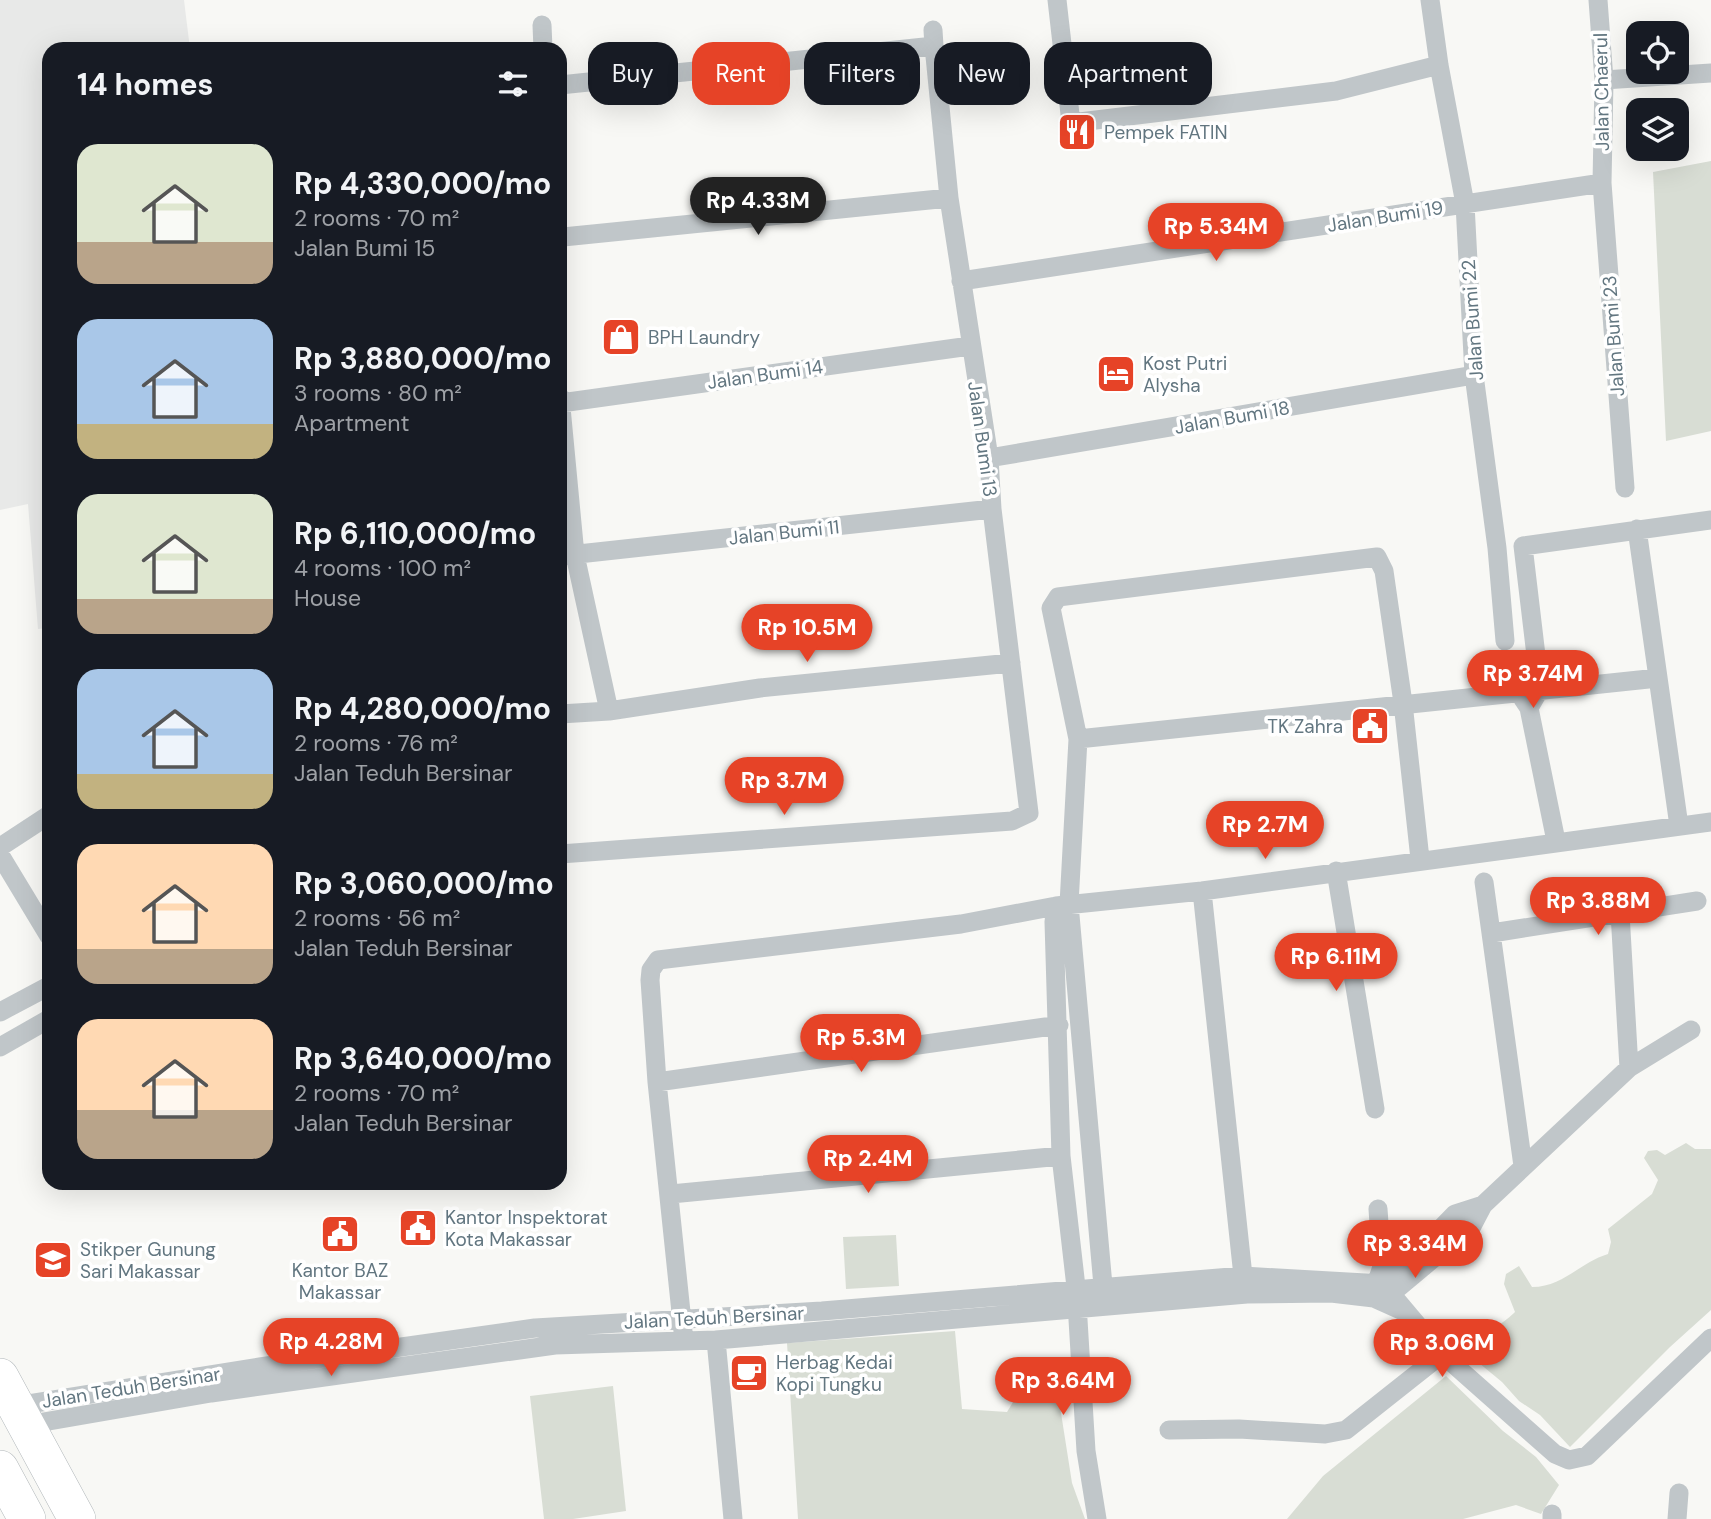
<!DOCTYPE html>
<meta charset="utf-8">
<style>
body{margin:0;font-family:"DM Sans",sans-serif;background:#20242c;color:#f1f3f6;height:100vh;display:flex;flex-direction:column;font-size:26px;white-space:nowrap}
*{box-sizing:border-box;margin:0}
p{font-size:23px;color:#9ea1a6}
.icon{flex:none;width:38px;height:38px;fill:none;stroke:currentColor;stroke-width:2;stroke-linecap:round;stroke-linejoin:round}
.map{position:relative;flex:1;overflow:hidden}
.sheet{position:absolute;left:42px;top:42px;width:525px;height:1148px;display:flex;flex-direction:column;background:#171b24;border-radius:21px;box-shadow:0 7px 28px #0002}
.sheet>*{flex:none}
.top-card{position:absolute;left:588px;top:42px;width:665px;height:63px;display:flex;gap:14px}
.fabs{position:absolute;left:1626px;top:21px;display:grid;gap:14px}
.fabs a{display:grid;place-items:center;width:63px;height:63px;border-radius:14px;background:#171b24;box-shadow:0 7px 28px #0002;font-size:35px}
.price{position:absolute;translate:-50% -60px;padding:0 16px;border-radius:24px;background:#e64327;color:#fff;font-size:23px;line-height:46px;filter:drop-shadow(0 2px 4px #0008)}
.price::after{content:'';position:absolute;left:50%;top:42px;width:21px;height:16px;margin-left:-10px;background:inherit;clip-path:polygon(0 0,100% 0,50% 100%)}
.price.current{background:#222;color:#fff}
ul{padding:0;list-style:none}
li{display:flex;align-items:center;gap:21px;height:175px;padding:0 35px}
li span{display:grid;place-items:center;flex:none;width:196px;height:140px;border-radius:21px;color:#555}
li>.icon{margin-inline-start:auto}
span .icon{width:84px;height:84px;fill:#fffc;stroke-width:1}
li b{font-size:30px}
h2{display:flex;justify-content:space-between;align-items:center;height:84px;padding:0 35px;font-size:30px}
.pill{padding:0 24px;border-radius:21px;background:#171b24;box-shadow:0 7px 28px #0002;font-size:24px;line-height:63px}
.pill.current{background:#e64327;color:#fff}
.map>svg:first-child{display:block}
.built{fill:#e8e9e8}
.green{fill:#d8ddd4}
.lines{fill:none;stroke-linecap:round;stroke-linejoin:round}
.highway-casing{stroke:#b1b7ba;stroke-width:38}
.street{stroke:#c0c6c9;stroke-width:19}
.highway{stroke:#fff;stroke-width:37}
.labels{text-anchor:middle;stroke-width:7;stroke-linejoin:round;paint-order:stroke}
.street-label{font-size:19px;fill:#627680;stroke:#fff}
.poi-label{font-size:19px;fill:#627680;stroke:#fff;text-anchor:start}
</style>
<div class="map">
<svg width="1711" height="1519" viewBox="0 0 1711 1519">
<rect width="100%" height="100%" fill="#f8f8f5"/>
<path class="built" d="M0 0H184L190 49H49V628L38 629 28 504 0 510Z"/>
<path class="green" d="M1711 161V431L1666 441 1653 172Z
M1686 1143 1695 1149H1711V1310L1670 1347 1570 1447 1540 1415 1519 1401 1502 1382 1462 1349 1469 1334C1484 1337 1505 1322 1515 1312L1504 1284 1506 1274 1519 1266 1532 1287C1563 1287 1579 1263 1608 1254L1611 1242 1608 1229 1652 1194 1658 1180 1644 1158 1648 1151 1657 1150 1665 1155Z
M896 1235 899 1286 846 1289 843 1237Z
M955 1331 962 1409 1007 1412 1022 1387 1056 1381 1072 1483 1085 1519H798L787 1343Z
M1446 1376 1503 1431 1536 1457 1559 1485 1541 1514 1516 1505 1463 1519H1287L1323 1476Z
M613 1386 626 1511 573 1519H544L530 1396Z"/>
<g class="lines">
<g class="highway-casing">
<path id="highway" d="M0 1377 77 1519
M0 1469 27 1519"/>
</g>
<path class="street" d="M1057 0 1071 123 1336 91 1439 65
M1430 0 1439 65 1465 204 1474 375 1497 548 1505 641
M1598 0 1604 80 1602 183 1625 488
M542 25 543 49
M1604 80 1711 73
M560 85 934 46 933 30
M563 237 949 198
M961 281 1602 183
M560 397 575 555 609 711 560 714
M561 403 970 346
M989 458 1474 375
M1637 529 1679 826
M560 556 992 509
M1523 699 1529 708 1556 841
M1529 708 1540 689 1523 546 1711 520
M609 711 760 688 1011 663
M1078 739 1051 608 1058 597 1377 557 1384 571 1403 703 1420 859
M0 847 49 815
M560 854 1012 821 1029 813 992 509 989 458 949 198 934 46
M0 855 49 936
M1336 871 1375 1109
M1484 882 1523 1166
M1202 891 1243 1276
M1056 906 1054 922 1061 1156 1076 1287 1086 1451 1097 1519
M1492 933 1697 901
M0 1012 49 986
M0 1047 49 1019
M1629 1068 1691 1030
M657 1082 1059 1025
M671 1194 1061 1156
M1376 1284 1382 1267 1378 1209
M1377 1294 1455 1214 1483 1205
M1104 1297 1069 904 1078 739 1658 678
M1385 1303 1392 1293 1472 1226 1483 1205 1629 1068 1620 913
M716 1340 733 1519
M684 1341 657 1082 650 980 651 970 658 960 961 924 1056 906 1202 891 1711 822
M1442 1354 1555 1454 1569 1460 1587 1456 1711 1338
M16 1406 260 1367 535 1328 822 1311 1243 1276 1383 1284 1442 1354 1346 1430 1325 1434 1239 1429 1169 1430
M26 1425 211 1393 555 1345 716 1340 1247 1294 1331 1293 1374 1298 1403 1311
M1552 1519V1514
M1677 1519 1679 1493"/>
<use href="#highway" class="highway"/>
</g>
<defs>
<g id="restaurant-square" transform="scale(2.0125)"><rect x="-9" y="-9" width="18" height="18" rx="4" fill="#e64327" stroke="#fff"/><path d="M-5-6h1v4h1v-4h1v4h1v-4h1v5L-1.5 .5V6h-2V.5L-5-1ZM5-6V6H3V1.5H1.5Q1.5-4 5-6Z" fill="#fff"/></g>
<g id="shop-square" transform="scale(2.0125)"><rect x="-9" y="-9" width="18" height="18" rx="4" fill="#e64327" stroke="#fff"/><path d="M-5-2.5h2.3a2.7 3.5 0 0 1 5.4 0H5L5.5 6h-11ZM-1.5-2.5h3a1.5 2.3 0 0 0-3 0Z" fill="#fff"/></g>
<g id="hotel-square" transform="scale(2.0125)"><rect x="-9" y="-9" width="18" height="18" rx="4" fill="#e64327" stroke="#fff"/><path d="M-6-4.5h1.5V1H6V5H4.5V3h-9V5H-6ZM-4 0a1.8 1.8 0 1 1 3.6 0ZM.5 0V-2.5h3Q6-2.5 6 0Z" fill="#fff"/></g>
<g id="civic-square" transform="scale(2.0125)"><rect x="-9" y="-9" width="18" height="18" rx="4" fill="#e64327" stroke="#fff"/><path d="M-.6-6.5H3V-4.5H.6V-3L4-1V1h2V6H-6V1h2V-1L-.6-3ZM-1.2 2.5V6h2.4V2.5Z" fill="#fff"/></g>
<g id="university-square" transform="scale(2.0125)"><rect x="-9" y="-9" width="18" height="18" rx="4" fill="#e64327" stroke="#fff"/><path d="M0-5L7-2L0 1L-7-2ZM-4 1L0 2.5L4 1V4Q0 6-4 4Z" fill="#fff"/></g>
<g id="cafe-square" transform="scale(2.0125)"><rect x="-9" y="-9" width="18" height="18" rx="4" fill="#e64327" stroke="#fff"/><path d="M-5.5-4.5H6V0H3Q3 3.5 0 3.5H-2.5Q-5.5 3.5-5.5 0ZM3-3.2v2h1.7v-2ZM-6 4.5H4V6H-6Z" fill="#fff"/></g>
</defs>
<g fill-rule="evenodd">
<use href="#restaurant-square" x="1077" y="132"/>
<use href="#shop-square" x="621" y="337"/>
<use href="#hotel-square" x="1116" y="374"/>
<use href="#civic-square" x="1370" y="726"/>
<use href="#civic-square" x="418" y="1228"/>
<use href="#civic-square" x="340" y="1234"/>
<use href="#university-square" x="53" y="1260"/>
<use href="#cafe-square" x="749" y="1373"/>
</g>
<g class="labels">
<g class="street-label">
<text transform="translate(1601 92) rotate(-91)" y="7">Jalan Chaerul</text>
<text transform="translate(1385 216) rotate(-9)" y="7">Jalan Bumi 19</text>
<text transform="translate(1472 320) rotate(-94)" y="7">Jalan Bumi 22</text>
<text transform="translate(1613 336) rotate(-94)" y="7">Jalan Bumi 23</text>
<text transform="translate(765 374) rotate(-8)" y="7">Jalan Bumi 14</text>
<text transform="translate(1232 417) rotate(-10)" y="7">Jalan Bumi 18</text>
<text transform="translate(983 439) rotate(82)" y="7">Jalan Bumi 13</text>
<text transform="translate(784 532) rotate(-6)" y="7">Jalan Bumi 11</text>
<text transform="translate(714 1317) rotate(-3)" y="7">Jalan Teduh Bersinar</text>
<text transform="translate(131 1387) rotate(-9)" y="7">Jalan Teduh Bersinar</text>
</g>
<g class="poi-label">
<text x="1104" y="139">Pempek FATIN</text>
<text x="648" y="344">BPH Laundry</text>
<text x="1143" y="370">Kost Putri<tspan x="1143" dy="22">Alysha</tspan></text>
<text x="1343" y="733" text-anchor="end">TK Zahra</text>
<text x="445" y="1224">Kantor Inspektorat<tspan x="445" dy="22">Kota Makassar</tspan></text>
<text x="80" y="1256">Stikper Gunung<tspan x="80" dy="22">Sari Makassar</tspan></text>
<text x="340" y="1277" text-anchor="middle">Kantor BAZ<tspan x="340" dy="22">Makassar</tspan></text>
<text x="776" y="1369">Herbag Kedai<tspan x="776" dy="22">Kopi Tungku</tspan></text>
</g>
</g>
</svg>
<div class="fabs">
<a><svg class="icon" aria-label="locate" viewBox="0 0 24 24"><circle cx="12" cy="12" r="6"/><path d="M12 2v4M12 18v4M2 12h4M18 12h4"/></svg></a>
<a><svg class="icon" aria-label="layers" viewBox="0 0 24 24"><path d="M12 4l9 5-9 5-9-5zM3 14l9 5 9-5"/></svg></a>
</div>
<b class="price current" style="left:758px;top:237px">Rp 4.33M</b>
<b class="price" style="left:1216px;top:263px">Rp 5.34M</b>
<b class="price" style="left:807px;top:664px">Rp 10.5M</b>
<b class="price" style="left:1533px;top:710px">Rp 3.74M</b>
<b class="price" style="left:784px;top:817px">Rp 3.7M</b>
<b class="price" style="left:1265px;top:861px">Rp 2.7M</b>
<b class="price" style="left:1598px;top:937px">Rp 3.88M</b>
<b class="price" style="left:1336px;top:993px">Rp 6.11M</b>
<b class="price" style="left:861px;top:1074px">Rp 5.3M</b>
<b class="price" style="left:868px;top:1195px">Rp 2.4M</b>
<b class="price" style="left:1415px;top:1280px">Rp 3.34M</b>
<b class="price" style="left:331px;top:1378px">Rp 4.28M</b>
<b class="price" style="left:1442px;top:1379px">Rp 3.06M</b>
<b class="price" style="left:1063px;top:1417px">Rp 3.64M</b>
<div class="top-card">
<a class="pill">Buy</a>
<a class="pill current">Rent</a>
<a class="pill">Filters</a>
<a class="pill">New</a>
<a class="pill">Apartment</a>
</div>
<section class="sheet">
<h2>14 homes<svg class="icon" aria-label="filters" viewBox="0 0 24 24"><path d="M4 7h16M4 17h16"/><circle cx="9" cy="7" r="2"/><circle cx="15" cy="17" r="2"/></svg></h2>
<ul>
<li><span style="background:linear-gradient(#dfe7d0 70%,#b9a48a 0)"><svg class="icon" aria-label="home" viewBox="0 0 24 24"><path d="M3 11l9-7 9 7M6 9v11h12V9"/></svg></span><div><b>Rp 4,330,000/mo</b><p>2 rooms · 70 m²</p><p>Jalan Bumi 15</p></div></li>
<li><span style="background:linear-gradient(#a9c7e8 75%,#c2b280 0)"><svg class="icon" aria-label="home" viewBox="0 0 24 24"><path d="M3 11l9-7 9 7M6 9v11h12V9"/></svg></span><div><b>Rp 3,880,000/mo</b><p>3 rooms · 80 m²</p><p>Apartment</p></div></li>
<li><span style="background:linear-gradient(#dfe7d0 75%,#b9a48a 0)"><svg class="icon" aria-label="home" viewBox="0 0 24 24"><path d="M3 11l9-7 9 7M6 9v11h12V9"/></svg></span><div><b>Rp 6,110,000/mo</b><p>4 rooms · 100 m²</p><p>House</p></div></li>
<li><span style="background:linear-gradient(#a9c7e8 75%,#c2b280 0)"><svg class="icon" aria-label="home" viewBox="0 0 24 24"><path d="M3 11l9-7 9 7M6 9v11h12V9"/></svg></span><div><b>Rp 4,280,000/mo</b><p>2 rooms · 76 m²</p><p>Jalan Teduh Bersinar</p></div></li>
<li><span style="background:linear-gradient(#ffd9b3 75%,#b9a48a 0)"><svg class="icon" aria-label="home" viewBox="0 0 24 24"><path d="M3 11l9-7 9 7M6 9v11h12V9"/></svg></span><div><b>Rp 3,060,000/mo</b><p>2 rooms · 56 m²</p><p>Jalan Teduh Bersinar</p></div></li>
<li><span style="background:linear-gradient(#ffd9b3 65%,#b9a48a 0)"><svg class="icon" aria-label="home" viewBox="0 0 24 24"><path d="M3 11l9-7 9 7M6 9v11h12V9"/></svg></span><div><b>Rp 3,640,000/mo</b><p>2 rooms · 70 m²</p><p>Jalan Teduh Bersinar</p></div></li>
</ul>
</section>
</div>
